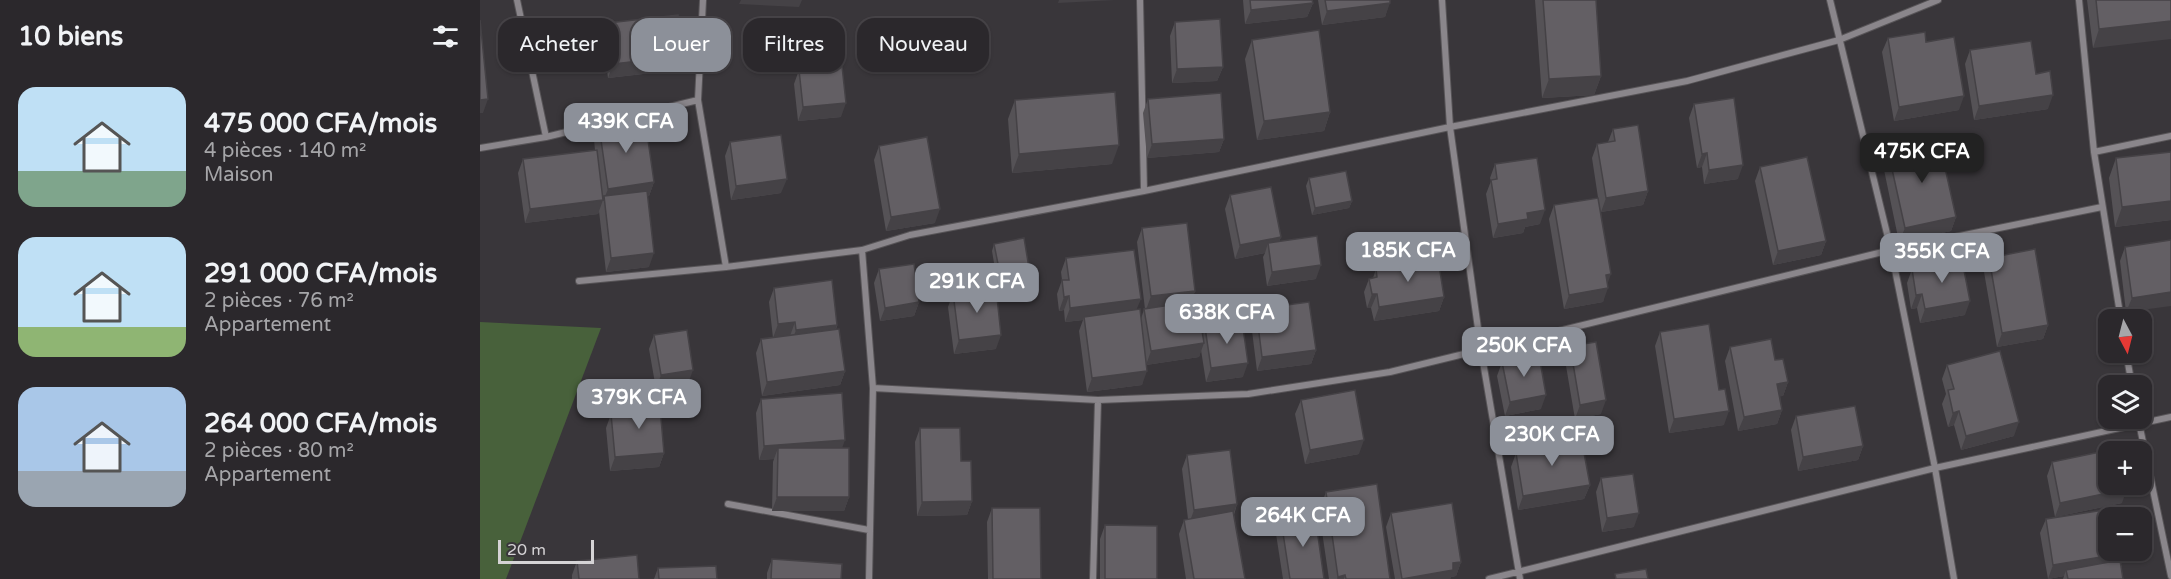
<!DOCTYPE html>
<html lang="fr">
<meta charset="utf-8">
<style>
body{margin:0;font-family:"Varela Round",sans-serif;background:#373438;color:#f1f3f6;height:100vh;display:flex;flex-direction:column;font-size:22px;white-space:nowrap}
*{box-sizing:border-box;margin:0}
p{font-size:20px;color:#a6a6a9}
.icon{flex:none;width:33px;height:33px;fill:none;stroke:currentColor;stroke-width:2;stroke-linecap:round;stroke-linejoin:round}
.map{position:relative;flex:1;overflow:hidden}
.side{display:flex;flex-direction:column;background:#2b282c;width:480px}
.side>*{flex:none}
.banner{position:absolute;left:18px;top:18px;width:570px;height:54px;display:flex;gap:12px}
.needle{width:39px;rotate:173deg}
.fabs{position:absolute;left:1618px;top:309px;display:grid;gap:12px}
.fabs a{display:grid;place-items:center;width:54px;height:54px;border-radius:12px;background:#2b282c;box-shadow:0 2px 4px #0004,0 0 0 2px #474448;font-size:30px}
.scale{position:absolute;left:18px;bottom:15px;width:96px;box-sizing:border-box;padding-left:6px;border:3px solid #d5d3d5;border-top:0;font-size:16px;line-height:21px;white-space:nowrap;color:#d5d3d5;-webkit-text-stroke:4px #39363a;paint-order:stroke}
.price{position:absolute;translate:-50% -51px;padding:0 14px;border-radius:12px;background:#8c9099;color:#fff;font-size:20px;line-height:39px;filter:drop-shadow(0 2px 3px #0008)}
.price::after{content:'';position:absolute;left:50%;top:36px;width:18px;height:14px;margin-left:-9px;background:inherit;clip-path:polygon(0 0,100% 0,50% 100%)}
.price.active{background:#222;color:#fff}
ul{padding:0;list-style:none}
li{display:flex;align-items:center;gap:18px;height:150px;padding:0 18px}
li span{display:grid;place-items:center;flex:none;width:168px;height:120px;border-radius:18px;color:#555}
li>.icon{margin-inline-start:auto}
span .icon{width:72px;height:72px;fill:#fffc;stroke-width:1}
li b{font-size:26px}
h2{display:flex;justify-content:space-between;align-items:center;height:72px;padding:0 18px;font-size:26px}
.chip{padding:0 21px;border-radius:18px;background:#2b282c;box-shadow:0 2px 4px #0004,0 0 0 2px #474448;font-size:21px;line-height:54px}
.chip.active{background:#8c9099;color:#fff}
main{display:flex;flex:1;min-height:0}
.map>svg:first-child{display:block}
.green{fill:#48613b}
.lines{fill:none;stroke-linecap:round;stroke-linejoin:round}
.street-casing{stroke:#575457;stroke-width:8}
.street{stroke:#8a868b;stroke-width:6}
.wall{fill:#555256}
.shaded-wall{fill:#454246}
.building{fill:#635f64;stroke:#454246;stroke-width:1.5}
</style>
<main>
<section class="side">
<h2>10 biens<svg class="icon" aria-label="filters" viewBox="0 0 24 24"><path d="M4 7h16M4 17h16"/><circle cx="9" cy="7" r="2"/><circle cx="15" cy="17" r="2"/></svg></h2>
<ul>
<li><span style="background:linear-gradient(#bfe0f5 70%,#7fa58c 0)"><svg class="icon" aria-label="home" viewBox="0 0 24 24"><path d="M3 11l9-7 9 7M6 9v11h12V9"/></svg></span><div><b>475 000 CFA/mois</b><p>4 pièces · 140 m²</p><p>Maison</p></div></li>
<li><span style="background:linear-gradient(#bfe0f5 75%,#8fb573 0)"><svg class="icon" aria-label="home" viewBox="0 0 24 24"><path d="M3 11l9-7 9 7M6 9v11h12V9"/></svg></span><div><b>291 000 CFA/mois</b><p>2 pièces · 76 m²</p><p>Appartement</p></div></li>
<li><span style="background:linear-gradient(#a9c7e8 70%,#9aa5b1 0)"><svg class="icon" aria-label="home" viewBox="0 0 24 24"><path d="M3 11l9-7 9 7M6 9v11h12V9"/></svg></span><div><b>264 000 CFA/mois</b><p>2 pièces · 80 m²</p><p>Appartement</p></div></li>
</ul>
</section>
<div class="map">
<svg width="1691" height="579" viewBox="0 0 1691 579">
<rect width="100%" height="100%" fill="#39363a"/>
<path class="green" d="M0 322 121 328 26 579H0Z"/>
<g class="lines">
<g class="street-casing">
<path id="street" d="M37 0 66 137
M223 0 218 100 246 267
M660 0 664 191
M962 0 970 127 1001 350 1040 579
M1350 0 1411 250 1455 468 1474 579
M1599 0 1614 152 1641 320
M0 148 66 137 218 100
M1614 152 1691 136
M382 250 393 388 389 579
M99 281 246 267 382 250 430 235 664 191 970 127 1207 81 1359 40 1458 0
M1646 352 1652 386
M393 388 618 400 768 394 910 372 1411 250 1622 207
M1658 418 1691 576
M248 504 389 530
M613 579 618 400
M1009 579 1455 468 1691 417"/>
</g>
<use href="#street" class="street"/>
</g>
<path class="wall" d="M763 0H832L833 3 827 17 765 24Z
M838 0H910L905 17 842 25Z
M1055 0H1116L1121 76 1114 95 1062 98Z
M1607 0H1691L1613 48Z
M695 22 743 67 737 81 692 83 690 36Z
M128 23 203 56 198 70 128 78 123 37Z
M1408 38 1479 110 1414 121 1402 52Z
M772 40 850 112 844 131 777 140 765 59Z
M1490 50 1556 74 1568 109 1494 120 1485 64Z
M342 59 361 117 318 121 314 84 319 70 338 67Z
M668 99 744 139 739 152 667 158 663 113Z
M535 100 632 164 532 173 528 119Z
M1214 104 1258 179 1224 184 1222 167 1217 168 1209 118Z
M119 126 174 182 169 196H168L169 267 126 272 119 211 118 214 45 223 38 173 43 159 115 150 114 140Z
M1133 129 1168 191 1163 205 1121 212 1127 285 1123 302 1084 309 1069 219 1074 205 1119 204 1112 158 1117 144 1128 142Z
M250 142 301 193 251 200 245 156Z
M399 146 455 223 406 231 394 160Z
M1408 151 1476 217 1471 231 1419 242 1403 165Z
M1691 152V220L1635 227 1629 178 1636 158Z
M1015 164 1060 224 1045 227 1043 233 1013 238 1006 194 1011 181 1010 178Z
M1280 167 1346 241 1341 255 1293 265 1275 181Z
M829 178 872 201 869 208 832 215 826 186Z
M750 195 801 237 799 242 836 279 787 286 783 257 785 253 755 259 745 209Z
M662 228 715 291 711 302 723 334 725 327 763 377 726 382 721 350 719 357 666 365 662 385 607 392 599 331 603 320 585 322 584 310 579 311 577 294 582 280 581 272 586 258 657 310 661 319 664 309H665L657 242Z
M1691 240 1646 312 1640 261 1645 247Z
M514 244 547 281 518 287 512 251Z
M1509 258 1568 325 1563 339 1517 347 1504 272Z
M399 269 439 302 434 316 400 321 394 283Z
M896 269 964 297 959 311 894 321 891 308H887L884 292 889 279 893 278Z
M1432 269 1485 315 1440 323 1437 308 1431 309 1427 283Z
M294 288 357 325 356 330 365 371 360 385 282 396 276 353 281 339 293 338 289 302Z
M473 293 516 349 474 354 468 307Z
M776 309 836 350 831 364 777 371 771 323Z
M1180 332 1244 425 1189 433 1175 346Z
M174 335 208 384 176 389 169 349Z
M1090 346 1121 414 1095 419 1085 360Z
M1250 347 1295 360 1308 382 1303 396H1300L1302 410 1297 424 1258 431 1245 361Z
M1022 362 1061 409 1025 416 1017 376Z
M1467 365 1534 436 1481 450 1474 425 1468 427 1462 404 1466 394 1462 379Z
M160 398 184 453 179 467 130 471 126 428 131 414 155 412Z
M281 399 363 448 369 497 364 511H292L293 462 294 459 279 460 276 413Z
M821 400 879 454 825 464 815 414Z
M1316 416 1383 446 1378 460 1318 471 1311 430Z
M440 428 481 461 492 501 487 515 437 516 435 442Z
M1054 441 1081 446 1110 485 1104 499 1038 510 1031 467 1036 453 1051 451Z
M707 455 757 504 754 515 765 579H706L699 534 704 520 708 519 702 469Z
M1572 462 1642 503 1575 517 1567 476Z
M1121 478 1154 527 1122 532 1116 492Z
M846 492 910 579H849L839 511Z
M512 508 561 579H508L507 522Z
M911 513 981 562 976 576 971 577 970 579H915L906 527Z
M1566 519 1645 553 1641 564 1643 579H1583L1584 576 1568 579 1560 533Z
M801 520 844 579H803L796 534Z
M625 525 677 579H620V539Z
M292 559 361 579H287V573Z
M97 561 159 579H92V575Z
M178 568 237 579H174Z"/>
<path class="shaded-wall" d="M261 0H322L319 7 259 4Z
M579 0H635L578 3Z
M833 3 827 17 765 24 771 10Z
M910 3 905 17 842 25 847 11Z
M1691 21V39L1613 48 1619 29Z
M203 56 198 70 128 78 133 64Z
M743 67 737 81 692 83 697 69Z
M1121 76 1114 95 1062 98 1069 79Z
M1573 95 1568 109 1494 120 1499 106Z
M1484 96 1479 110 1414 121 1419 107Z
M8 99 3 113H0V100Z
M366 103 361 117 318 121 323 107Z
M850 112 844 131 777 140 784 121Z
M744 139 739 152 667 158 672 144Z
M639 145 632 164 532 173 539 154Z
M1227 153 1222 167 1217 168 1222 154Z
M1263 165 1258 179 1224 184 1229 170Z
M307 179 301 193 251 200 256 186Z
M174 182 169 196 124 202V199L128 189Z
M1168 191 1163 205 1121 212 1126 198Z
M123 200 118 214 45 223 50 209Z
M872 201 869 208 832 215 835 208Z
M1691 201V220L1635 227 1642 207Z
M460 209 455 223 406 231 411 217Z
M1065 210 1060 224 1045 227 1043 233 1013 238 1018 224 1047 213Z
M1476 217 1471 231 1419 242 1425 228Z
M801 237 795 251 788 243 785 253 755 259 760 245Z
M1346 241 1341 255 1293 265 1298 251Z
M174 253 169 267 126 272 131 258Z
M841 265 836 279 787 286 792 272Z
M550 274 547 281 518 287 521 279Z
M1131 274 1126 288V275Z
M1128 288 1123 302 1084 309 1089 295Z
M715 291 710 305 666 310 671 296Z
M1691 292V306L1646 312 1652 298Z
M892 294H897L891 308H887Z
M1442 294 1437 308 1431 309 1436 295Z
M589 296 584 310 579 311 584 297Z
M964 297 959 311 894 321 899 307Z
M661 299 655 313 604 317 603 320 585 322 590 308Z
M1490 301 1485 315 1440 323 1445 309Z
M439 302 434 316 400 321 405 308Z
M315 322 310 336 293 338 298 324Z
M357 325 352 339 311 344 316 330Z
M1568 325 1563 339 1517 347 1522 333Z
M521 335 516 349 474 354 479 340Z
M724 343 719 357 666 365 671 351Z
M836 350 831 364 777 371 782 357Z
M768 363 763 377 726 382 731 368Z
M213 370 208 384 176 389 181 375Z
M365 371 360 385 282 396 287 382Z
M667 371 662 385 607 392 612 378Z
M1308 382 1303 396 1292 398 1297 384Z
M1066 395 1061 409 1025 416 1030 402Z
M1126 400 1121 414 1095 419 1100 405Z
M1302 410 1297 424 1258 431 1264 417Z
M1249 411 1244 425 1189 433 1194 419Z
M1479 411 1474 425 1468 427 1473 413Z
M1539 422 1534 436 1481 450 1486 436Z
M365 440 360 454 298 448 294 459 279 460 284 446Z
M884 440 879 454 825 464 830 450Z
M1383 446 1378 460 1318 471 1323 457Z
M184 453 179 467 130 471 135 457Z
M1110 485 1104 499 1038 510 1043 496Z
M1647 489 1642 503 1575 517 1580 503Z
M297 497H369L364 511H292Z
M492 501 487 515 437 516 442 502Z
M757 504 752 518 709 524 714 510Z
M1159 513 1154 527 1122 532 1127 518Z
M1645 553 1640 567 1586 570 1584 576 1568 579 1573 565Z
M981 562 976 576 971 577 970 579H922L973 563Z
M865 575 864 579H857L858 577Z"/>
<path class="building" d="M770 0H832L833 3 771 10Z
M845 0H910V3L847 11Z
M1063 0H1116L1121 76 1069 79Z
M1616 0H1691V21L1619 29Z
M198 15 203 56 133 64 128 23Z
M740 19 743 67 697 69 695 22Z
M0 20 8 99 0 100Z
M839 30 850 112 784 121 772 40Z
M1445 32 1446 42 1474 37 1484 96 1419 107 1408 38Z
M1551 41 1556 74 1570 71 1573 95 1499 106 1490 50Z
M361 57 366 103 323 107 319 70 342 67V59Z
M635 92 639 145 539 154 535 100Z
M741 93 744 139 672 144 668 99Z
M1254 98 1263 165 1229 170 1227 153 1222 154 1214 104Z
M165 119 174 182 128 189 119 126Z
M1158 125 1168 191 1126 198 1117 144 1135 141 1133 129Z
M301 135 307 179 256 186 250 142Z
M447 137 460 209 411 217 399 146Z
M1459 141 1476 217 1425 228 1408 151Z
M117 150 123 200 50 209 43 159Z
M1691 152V201L1642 207 1636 158Z
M1327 157 1346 241 1298 251 1280 167Z
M1057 158 1065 210 1047 213 1048 219 1018 224 1011 180 1017 179 1015 164Z
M866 171 872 201 835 208 829 178Z
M791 187 801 237 760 245 750 195Z
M167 191 174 253 131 258 124 196Z
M1118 198 1131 274 1126 275 1128 288 1089 295 1074 205Z
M707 223 715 291 671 296 662 228Z
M837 236 841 265 792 272 788 243Z
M544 238 550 274 521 279 514 244Z
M1691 240V292L1652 298 1645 247Z
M1555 249 1568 325 1522 333 1509 258Z
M654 250 661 299 590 308 589 296 584 297 582 280H589L586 258Z
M958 259 964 297 899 307 897 294H892L889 279 897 277 896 269Z
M1482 260 1490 301 1445 309 1442 294 1436 295 1432 269Z
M434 264 439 302 405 308 399 269Z
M352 280 357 325 316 330 315 322 298 324 294 288Z
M516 288 521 335 479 340 473 293Z
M717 301 724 343 671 351 664 309Z
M829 302 836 350 782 357 776 309Z
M660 309 667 371 612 378 604 317Z
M762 321 768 363 731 368 725 327Z
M1229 324 1239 390 1245 389 1249 411 1194 419 1180 332Z
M359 329 365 371 287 382 281 339Z
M207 330 213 370 181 375 174 335Z
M1291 339 1295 360 1303 359 1308 382 1297 384 1302 410 1264 417 1250 347Z
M1116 342 1126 400 1100 405 1090 346Z
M1520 351 1539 422 1486 436 1479 411 1473 413 1468 390 1474 389 1467 365Z
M1059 355 1066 395 1030 402 1022 362Z
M875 390 884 440 830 450 821 400Z
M362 393 365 440 284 446 281 399Z
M179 396 184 453 135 457 131 414 161 412 160 398Z
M1375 406 1383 446 1323 457 1316 416Z
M440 428H480L481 461H491L492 501 442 502Z
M1079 437 1081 446 1102 442 1110 485 1043 496 1036 453 1056 450 1054 441Z
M298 448H369V497H297Z
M1639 448 1640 452H1629V484H1646L1647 489 1580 503 1572 462Z
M750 450 757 504 714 510 707 455Z
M1153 474 1159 513 1127 518 1121 478Z
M897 484 910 579H866L865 575 858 577 846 492Z
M972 503 981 562 973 563V570L922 579 911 513Z
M512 508H560L561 579H513Z
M1637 508 1639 518H1629V550H1644L1645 553 1573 565 1566 519Z
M753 511 765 579H714L704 520Z
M835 515 844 579H810L801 520Z
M625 525 677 526V579H625Z
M157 555 159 579H99L97 561Z
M292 559 362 564 361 579H291Z
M1640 560 1643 579H1588L1586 570Z
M236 566 237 579H179L178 568Z
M1166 569 1168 579H1136L1135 574Z"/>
</svg>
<div class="fabs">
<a><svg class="needle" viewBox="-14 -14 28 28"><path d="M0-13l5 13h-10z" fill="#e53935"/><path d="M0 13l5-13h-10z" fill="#a6a6a9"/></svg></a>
<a><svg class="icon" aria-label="layers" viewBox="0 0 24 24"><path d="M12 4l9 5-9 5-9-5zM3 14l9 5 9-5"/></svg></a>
<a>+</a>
<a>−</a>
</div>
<div class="scale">20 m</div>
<b class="price" style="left:146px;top:154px">439K CFA</b>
<b class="price active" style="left:1442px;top:184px">475K CFA</b>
<b class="price" style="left:928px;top:283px">185K CFA</b>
<b class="price" style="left:1462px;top:284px">355K CFA</b>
<b class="price" style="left:497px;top:314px">291K CFA</b>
<b class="price" style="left:747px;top:345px">638K CFA</b>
<b class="price" style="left:1044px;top:378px">250K CFA</b>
<b class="price" style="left:159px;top:430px">379K CFA</b>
<b class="price" style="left:1072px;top:467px">230K CFA</b>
<b class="price" style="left:823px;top:548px">264K CFA</b>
<div class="banner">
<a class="chip">Acheter</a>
<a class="chip active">Louer</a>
<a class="chip">Filtres</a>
<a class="chip">Nouveau</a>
</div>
</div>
</main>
